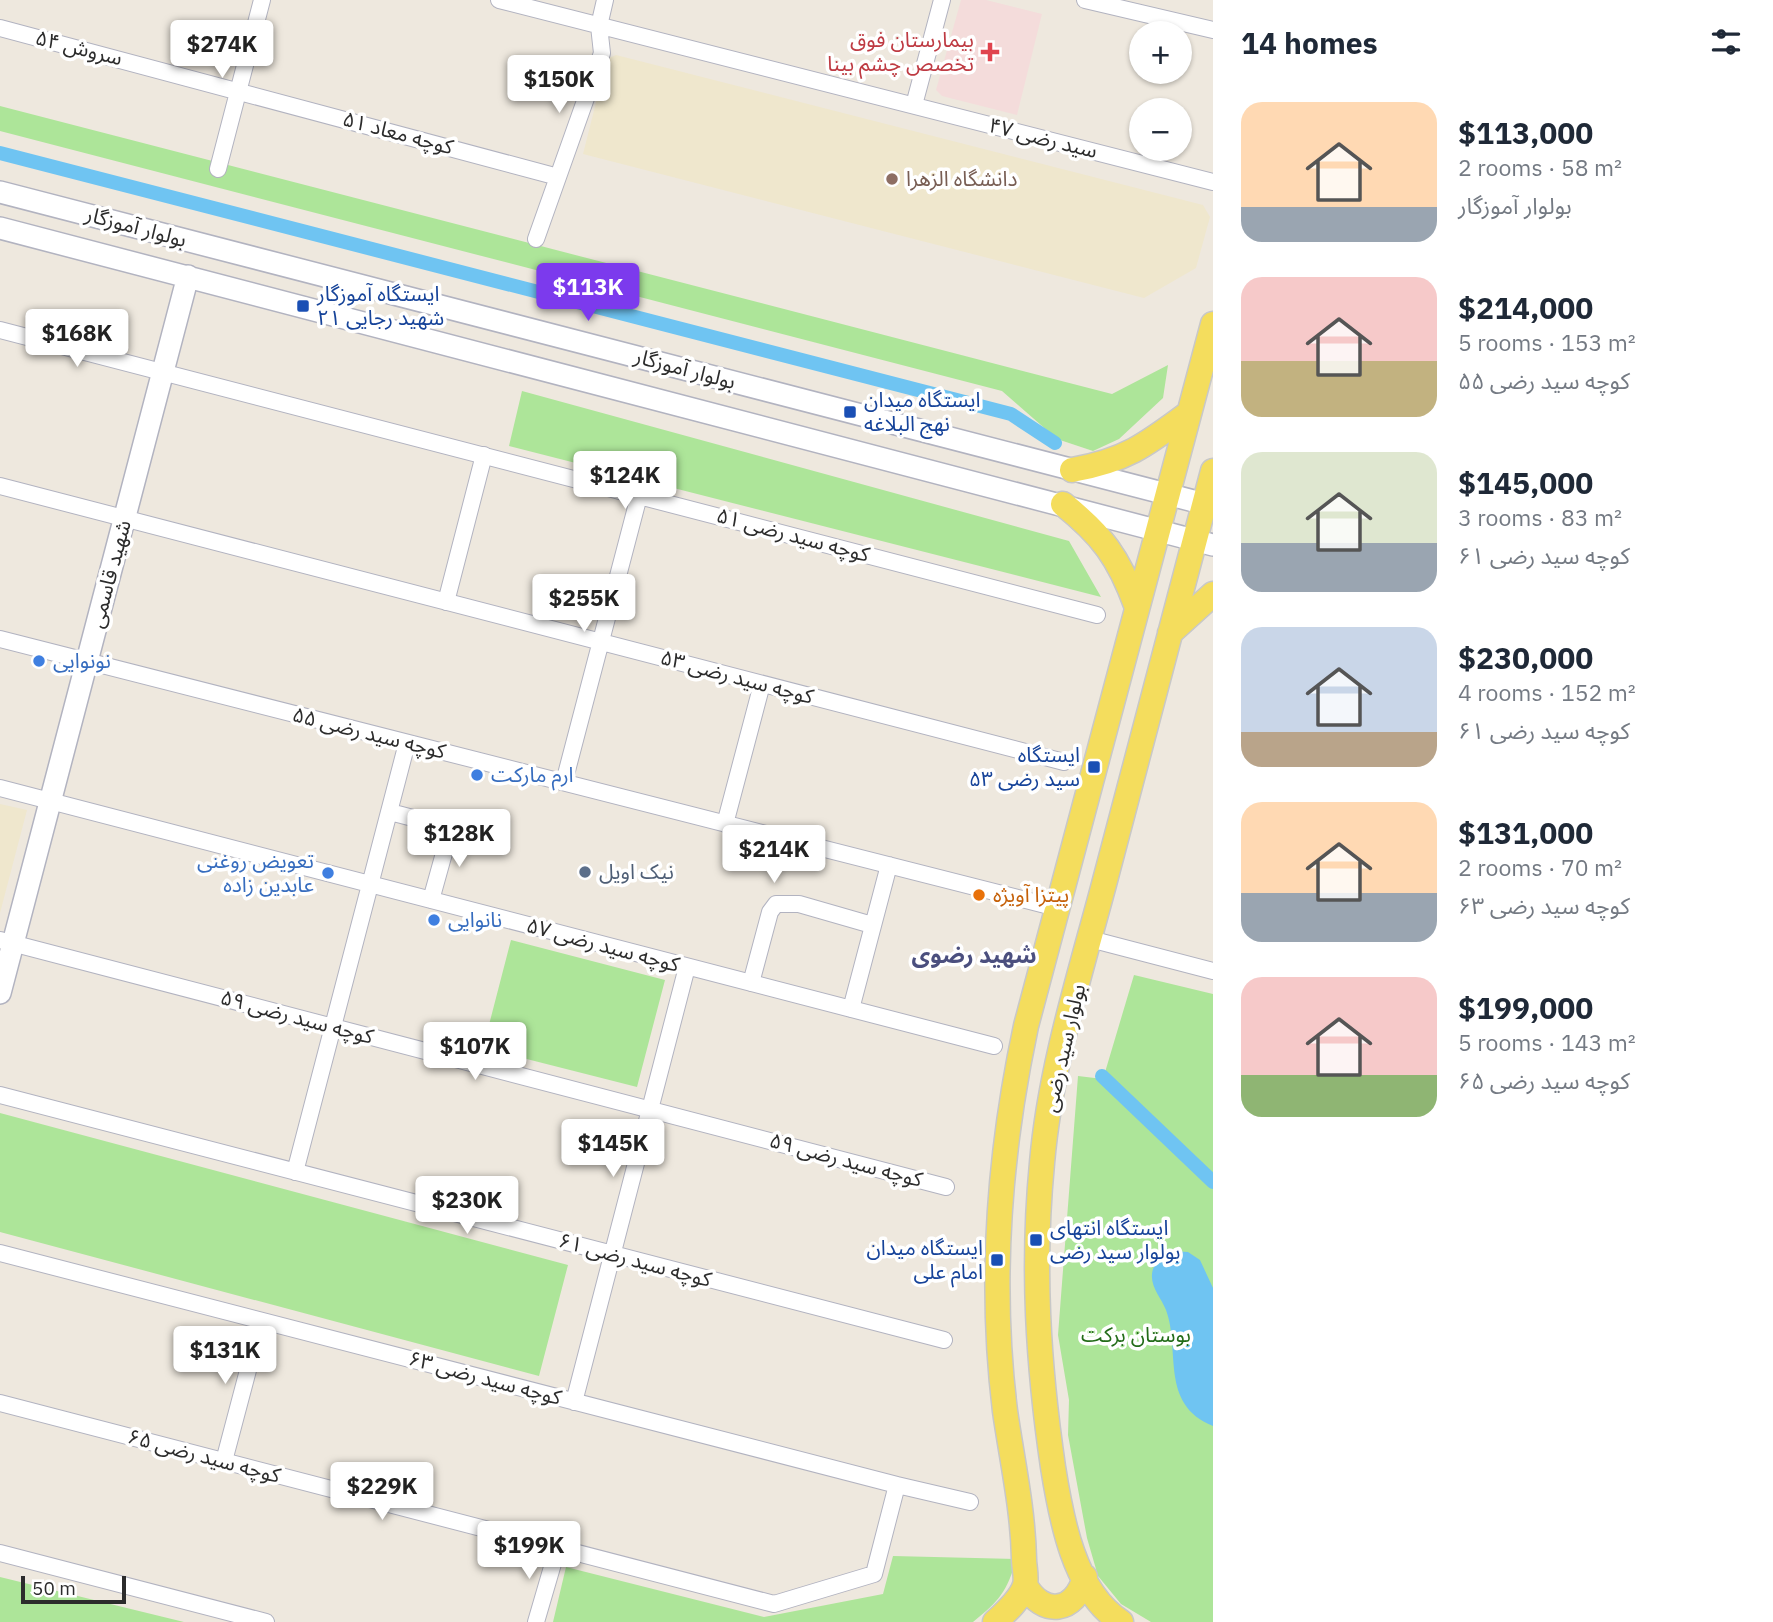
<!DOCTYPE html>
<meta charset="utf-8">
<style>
body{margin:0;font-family:"IBM Plex Sans","Noto Sans Arabic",sans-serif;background:#f6f6f7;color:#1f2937;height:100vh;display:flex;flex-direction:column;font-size:26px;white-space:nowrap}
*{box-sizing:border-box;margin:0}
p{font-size:23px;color:#747a83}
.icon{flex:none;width:38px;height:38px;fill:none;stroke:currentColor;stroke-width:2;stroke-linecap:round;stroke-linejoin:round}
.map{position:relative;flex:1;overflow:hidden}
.side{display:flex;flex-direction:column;background:#fff;width:560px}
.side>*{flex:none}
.fabs{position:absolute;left:1129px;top:21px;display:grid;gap:14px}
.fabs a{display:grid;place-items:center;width:63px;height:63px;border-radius:50%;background:#fff;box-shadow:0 2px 5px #0004;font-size:35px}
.scale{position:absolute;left:21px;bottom:18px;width:105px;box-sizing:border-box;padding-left:7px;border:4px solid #2c2c2c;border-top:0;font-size:19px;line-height:24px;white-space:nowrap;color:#2c2c2c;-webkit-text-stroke:5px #fff;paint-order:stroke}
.price{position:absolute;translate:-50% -60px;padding:0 16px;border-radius:7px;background:#fff;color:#222;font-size:23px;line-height:46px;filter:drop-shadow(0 2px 4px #0008)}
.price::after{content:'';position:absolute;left:50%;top:42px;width:21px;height:16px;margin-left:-10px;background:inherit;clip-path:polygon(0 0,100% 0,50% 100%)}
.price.active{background:#7c3aed;color:#fff}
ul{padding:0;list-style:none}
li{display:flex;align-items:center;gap:21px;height:175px;padding:0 28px}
li span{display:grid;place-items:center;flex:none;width:196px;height:140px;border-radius:21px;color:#555}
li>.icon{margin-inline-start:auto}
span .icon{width:84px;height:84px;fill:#fffc;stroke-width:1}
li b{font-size:30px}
h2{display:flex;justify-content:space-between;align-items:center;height:84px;padding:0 28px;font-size:30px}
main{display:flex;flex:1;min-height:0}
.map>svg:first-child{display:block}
.education{fill:#efe7cd}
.medical{fill:#f4dcdb}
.green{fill:#ade599}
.water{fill:#6fc4f2}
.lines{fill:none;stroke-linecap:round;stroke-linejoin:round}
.canal{stroke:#6fc4f2;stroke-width:14}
.street-casing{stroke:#b2b3c0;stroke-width:18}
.secondary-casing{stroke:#b2b3c0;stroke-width:24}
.primary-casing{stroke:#c8c8c8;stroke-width:27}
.street{stroke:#fff;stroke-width:16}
.secondary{stroke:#fff;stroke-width:21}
.primary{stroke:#f4dd5d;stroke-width:24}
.health-dot{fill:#e0444e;stroke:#fff;stroke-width:2.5}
.education-dot{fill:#8d6e63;stroke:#fff;stroke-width:2.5}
.transit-dot{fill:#1a4fb4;stroke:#fff;stroke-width:2.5}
.shop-dot{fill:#3f7fe0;stroke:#fff;stroke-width:2.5}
.service-dot{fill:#5c6f8a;stroke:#fff;stroke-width:2.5}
.food-dot{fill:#e8710a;stroke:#fff;stroke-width:2.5}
.labels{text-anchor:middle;stroke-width:7;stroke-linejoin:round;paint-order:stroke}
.health-label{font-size:21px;fill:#be3a42;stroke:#fff;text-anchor:end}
.street-label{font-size:21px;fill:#2c2c2c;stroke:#fff}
.education-label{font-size:21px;fill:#785e54;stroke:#fff;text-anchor:start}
.transit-label{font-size:21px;fill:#164399;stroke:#fff;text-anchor:start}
.shop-label{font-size:21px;fill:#366cbe;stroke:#fff;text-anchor:start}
.service-label{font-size:21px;fill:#4e5e75;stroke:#fff;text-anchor:start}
.food-label{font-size:21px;fill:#c56008;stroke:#fff;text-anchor:start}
.park-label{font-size:21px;fill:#236c19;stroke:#fff}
.neighbourhood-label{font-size:23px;font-weight:bold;fill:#4b4f7e;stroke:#fff}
</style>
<main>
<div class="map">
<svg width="1213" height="1622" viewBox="0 0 1213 1622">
<rect width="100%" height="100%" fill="#eee8de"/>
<path class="education" d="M616 55 1203 205 1210 217 1196 268 1144 298 583 154 607 59Z
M0 804 27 810 0 913Z"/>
<path class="medical" d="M961 0H986L1042 14 1017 115 942 96 936 90Z"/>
<path class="green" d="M0 106 1112 394 1168 365 1163 398 1119 439 1093 451 1057 439 1002 391 0 131Z
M522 391 1069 541 1101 597 509 446Z
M511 940 665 980 637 1087 483 1048Z
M1134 975 1213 994V1622H1151L1121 1604 1098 1576 1087 1538 1068 1435 1069 1400 1058 1335 1078 1076 1103 1079Z
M0 1113 568 1265 539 1376 0 1232Z
M893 1556 1016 1559C1008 1591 998 1602 973 1622H553L566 1567 764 1617 883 1594Z
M0 1577 184 1622H0Z"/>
<path class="water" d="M1173 1251 1188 1252 1200 1260 1213 1288V1426C1159 1404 1181 1351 1166 1310 1161 1297 1148 1285 1153 1269 1157 1260 1165 1256 1173 1251Z"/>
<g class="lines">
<path class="canal" d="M0 153 1011 414 1055 443
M1102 1076 1213 1182"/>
<g class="street-casing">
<path id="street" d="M499 0 1213 182
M1085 0 1213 30
M0 28 558 177
M914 105 942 0
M218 169 262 0
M536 239 602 53 599 26 605 0
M0 330 1097 615
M0 486 1064 762
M446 602 484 455
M0 639 1057 908
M564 782 639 496
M0 788 994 1046
M390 812 451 828 431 900
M725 824 762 684
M1090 939 1213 971
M0 940 946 1187
M751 983 770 912 776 904H799L872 925
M851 1009 889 865
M0 1095 944 1340
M295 1172 407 743
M0 1253 897 1485 970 1502
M574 1402 687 967
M0 1403 774 1604 874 1574 897 1485
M224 1461 261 1321
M0 1553 266 1622
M536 1622 557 1550"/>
</g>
<g class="secondary-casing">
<path id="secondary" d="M0 192 1213 506
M0 228 1213 545
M0 993 188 276"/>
</g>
<g class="primary-casing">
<path id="primary" d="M1072 470C1125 461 1146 445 1189 413
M1063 504C1102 535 1119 558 1136 605
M1170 633 1213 594
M1025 1585C1043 1617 1075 1613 1085 1577
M995 1622C1005 1613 1021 1599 1025 1585 1027 1578 1024 1566 1024 1559 1023 1509 1012 1460 1005 1411 989 1281 999 1153 1026 1026L1213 324
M1121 1622C1074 1592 1061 1518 1053 1467 1038 1364 1032 1267 1042 1163 1050 1069 1079 978 1103 888 1140 749 1177 610 1213 471"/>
</g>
<use href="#street" class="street"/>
<use href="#secondary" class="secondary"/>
<use href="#primary" class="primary"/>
</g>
<path class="health-dot" d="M986.5 41.5h7v7h7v7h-7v7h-7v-7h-7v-7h7z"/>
<circle class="education-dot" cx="892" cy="179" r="7"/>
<g class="transit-dot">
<rect x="296" y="299" width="14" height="14" rx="3.5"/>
<rect x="843" y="405" width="14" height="14" rx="3.5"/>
<rect x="1087" y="760" width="14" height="14" rx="3.5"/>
<rect x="1029" y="1233" width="14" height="14" rx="3.5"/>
<rect x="990" y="1253" width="14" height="14" rx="3.5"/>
</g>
<g class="shop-dot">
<circle cx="39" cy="661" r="7"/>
<circle cx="477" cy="775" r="7"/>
<circle cx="328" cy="873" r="7"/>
<circle cx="434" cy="920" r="7"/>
</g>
<circle class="service-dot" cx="585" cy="872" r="7"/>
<circle class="food-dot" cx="979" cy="895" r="7"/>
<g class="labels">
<g class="health-label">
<text x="974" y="47">بیمارستان فوق<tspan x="974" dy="24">تخصص چشم بینا</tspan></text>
</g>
<g class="street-label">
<text transform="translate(79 48) rotate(14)" y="7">سروش ۵۴</text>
<text transform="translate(398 133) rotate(15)" y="7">کوچه معاد ۵۱</text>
<text transform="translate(1043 138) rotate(14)" y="7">سید رضی ۴۷</text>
<text transform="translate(136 227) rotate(15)" y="7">بولوار آموزگار</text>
<text transform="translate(685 369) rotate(15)" y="7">بولوار آموزگار</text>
<text transform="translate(793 535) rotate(15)" y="7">کوچه سید رضی ۵۱</text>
<text transform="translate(110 574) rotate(-75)" y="7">شهید قاسمی</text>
<text transform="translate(737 677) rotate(15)" y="7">کوچه سید رضی ۵۳</text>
<text transform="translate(369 733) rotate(14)" y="7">کوچه سید رضی ۵۵</text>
<text transform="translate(603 945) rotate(15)" y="7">کوچه سید رضی ۵۷</text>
<text transform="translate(297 1017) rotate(15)" y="7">کوچه سید رضی ۵۹</text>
<text transform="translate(1064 1048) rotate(-77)" y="7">بولوار سید رضی</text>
<text transform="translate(846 1160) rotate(15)" y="7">کوچه سید رضی ۵۹</text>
<text transform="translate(635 1260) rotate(15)" y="7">کوچه سید رضی ۶۱</text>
<text transform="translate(485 1378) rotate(15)" y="7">کوچه سید رضی ۶۳</text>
<text transform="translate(204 1456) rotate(15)" y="7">کوچه سید رضی ۶۵</text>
</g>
<g class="education-label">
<text x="906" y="186">دانشگاه الزهرا</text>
</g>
<g class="transit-label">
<text x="317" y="301">ایستگاه آموزگار<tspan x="317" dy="24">شهید رجایی ۲۱</tspan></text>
<text x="864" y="407">ایستگاه میدان<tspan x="864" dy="24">نهج البلاغه</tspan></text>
<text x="1080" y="762" text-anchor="end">ایستگاه<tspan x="1080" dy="24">سید رضی ۵۳</tspan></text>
<text x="1050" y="1235">ایستگاه انتهای<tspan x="1050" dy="24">بولوار سید رضی</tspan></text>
<text x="983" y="1255" text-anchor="end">ایستگاه میدان<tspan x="983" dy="24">امام علی</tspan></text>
</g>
<g class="shop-label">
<text x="53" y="668">نونوایی</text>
<text x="491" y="782">ارم مارکت</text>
<text x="314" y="868" text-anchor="end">تعویض روغنی<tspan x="314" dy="24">عابدین زاده</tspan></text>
<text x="448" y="927">نانوایی</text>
</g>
<g class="service-label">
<text x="599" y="879">نیک اویل</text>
</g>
<g class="food-label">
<text x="993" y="902">پیتزا آویژه</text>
</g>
<g class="park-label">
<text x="1136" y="1342">بوستان برکت</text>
</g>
<g class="neighbourhood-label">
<text x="974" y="963">شهید رضوی</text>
</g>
</g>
</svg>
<div class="fabs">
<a>+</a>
<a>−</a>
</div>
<div class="scale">50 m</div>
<b class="price" style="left:222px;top:80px">$274K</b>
<b class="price" style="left:559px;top:115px">$150K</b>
<b class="price active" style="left:588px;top:323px">$113K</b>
<b class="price" style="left:77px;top:369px">$168K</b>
<b class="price" style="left:625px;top:511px">$124K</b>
<b class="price" style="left:584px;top:634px">$255K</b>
<b class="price" style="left:459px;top:869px">$128K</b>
<b class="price" style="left:774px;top:885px">$214K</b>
<b class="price" style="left:475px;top:1082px">$107K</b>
<b class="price" style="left:613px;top:1179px">$145K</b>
<b class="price" style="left:467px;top:1236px">$230K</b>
<b class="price" style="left:225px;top:1386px">$131K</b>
<b class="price" style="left:382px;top:1522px">$229K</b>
<b class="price" style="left:529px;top:1581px">$199K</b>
</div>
<section class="side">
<h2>14 homes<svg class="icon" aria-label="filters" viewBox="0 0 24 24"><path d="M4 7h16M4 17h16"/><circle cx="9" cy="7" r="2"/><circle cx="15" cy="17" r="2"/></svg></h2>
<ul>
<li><span style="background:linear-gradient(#ffd9b3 75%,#9aa5b1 0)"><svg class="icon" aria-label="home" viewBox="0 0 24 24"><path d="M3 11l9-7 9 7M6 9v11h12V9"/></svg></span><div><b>$113,000</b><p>2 rooms · 58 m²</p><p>بولوار آموزگار</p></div></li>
<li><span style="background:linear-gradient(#f6c9c9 60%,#c2b280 0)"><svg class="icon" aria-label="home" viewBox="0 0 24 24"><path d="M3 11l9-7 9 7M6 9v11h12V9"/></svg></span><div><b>$214,000</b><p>5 rooms · 153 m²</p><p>کوچه سید رضی ۵۵</p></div></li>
<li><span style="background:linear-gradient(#dfe7d0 65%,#9aa5b1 0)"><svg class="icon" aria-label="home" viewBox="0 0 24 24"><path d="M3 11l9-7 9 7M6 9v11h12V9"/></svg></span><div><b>$145,000</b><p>3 rooms · 83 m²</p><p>کوچه سید رضی ۶۱</p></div></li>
<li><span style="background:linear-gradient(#c9d6e8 75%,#b9a48a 0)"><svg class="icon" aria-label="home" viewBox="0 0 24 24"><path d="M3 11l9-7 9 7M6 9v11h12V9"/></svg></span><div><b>$230,000</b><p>4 rooms · 152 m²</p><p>کوچه سید رضی ۶۱</p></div></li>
<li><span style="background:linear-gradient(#ffd9b3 65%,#9aa5b1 0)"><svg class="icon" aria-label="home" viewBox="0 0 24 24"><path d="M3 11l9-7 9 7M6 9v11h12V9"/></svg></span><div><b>$131,000</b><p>2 rooms · 70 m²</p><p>کوچه سید رضی ۶۳</p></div></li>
<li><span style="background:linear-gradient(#f6c9c9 70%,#8fb573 0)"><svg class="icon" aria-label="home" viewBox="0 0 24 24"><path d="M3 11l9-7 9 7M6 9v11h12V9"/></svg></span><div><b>$199,000</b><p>5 rooms · 143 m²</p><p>کوچه سید رضی ۶۵</p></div></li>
</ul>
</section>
</main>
